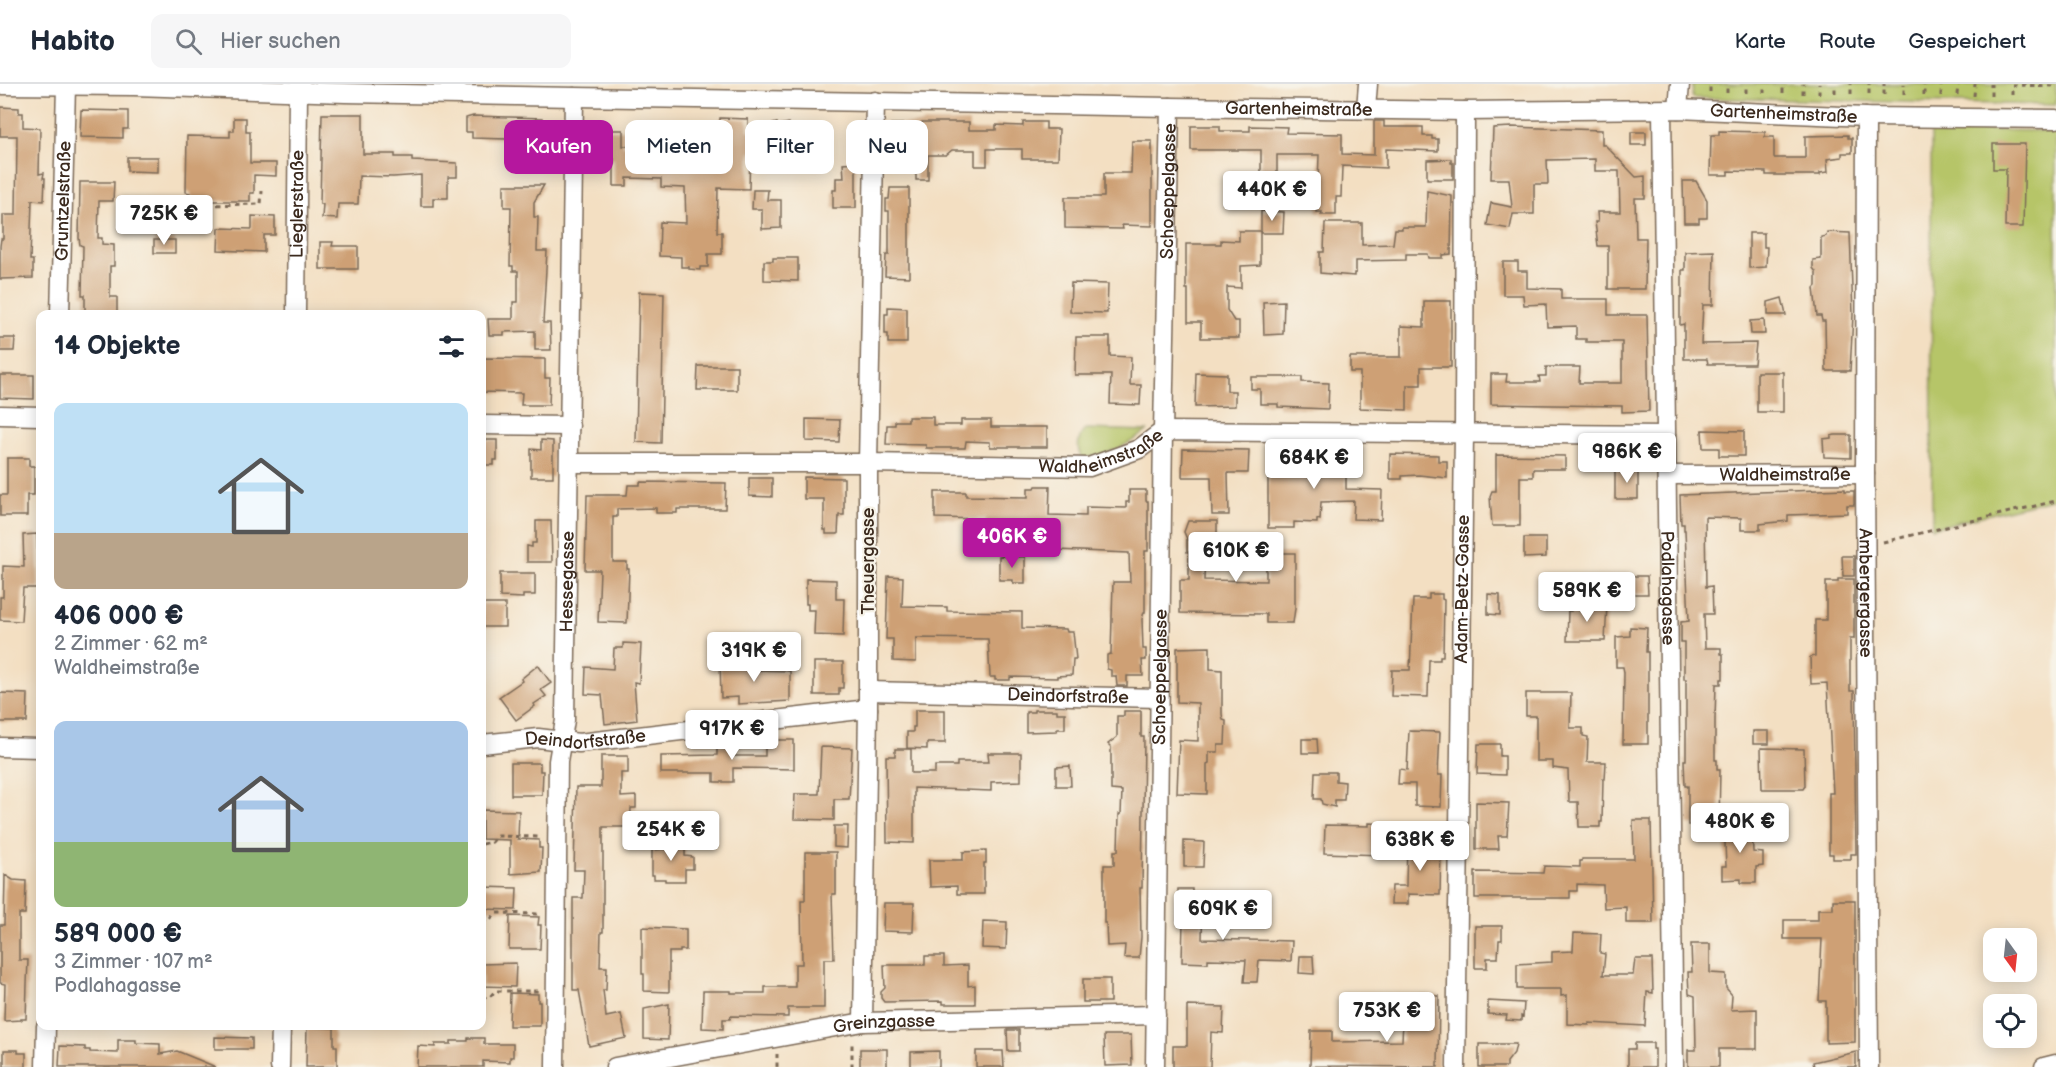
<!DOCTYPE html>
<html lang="de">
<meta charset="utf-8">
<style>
body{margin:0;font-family:"Balsamiq Sans",sans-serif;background:#f6f6f7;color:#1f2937;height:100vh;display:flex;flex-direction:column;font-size:22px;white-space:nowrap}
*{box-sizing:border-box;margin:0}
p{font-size:20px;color:#747a83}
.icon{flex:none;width:33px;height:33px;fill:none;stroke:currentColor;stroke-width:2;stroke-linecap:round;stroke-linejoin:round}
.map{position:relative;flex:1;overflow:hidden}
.details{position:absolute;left:36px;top:226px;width:450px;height:720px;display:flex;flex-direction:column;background:#fff;border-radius:12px;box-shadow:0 3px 15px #0003}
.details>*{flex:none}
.top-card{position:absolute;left:504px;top:36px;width:570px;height:54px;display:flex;gap:12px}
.needle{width:39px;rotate:165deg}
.controls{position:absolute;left:1983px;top:844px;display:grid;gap:12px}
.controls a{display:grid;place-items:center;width:54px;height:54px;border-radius:12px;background:#fff;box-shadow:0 3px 15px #0003;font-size:30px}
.price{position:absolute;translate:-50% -51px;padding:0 14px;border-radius:6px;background:#fff;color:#222;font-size:20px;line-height:39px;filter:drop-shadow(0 2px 3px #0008)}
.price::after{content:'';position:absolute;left:50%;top:36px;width:18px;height:14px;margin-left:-9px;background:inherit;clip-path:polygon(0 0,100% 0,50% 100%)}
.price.selected{background:#b5179e;color:#fff}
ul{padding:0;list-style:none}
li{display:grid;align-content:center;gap:12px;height:318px;padding:0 18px}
li span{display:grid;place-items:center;height:186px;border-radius:12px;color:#555}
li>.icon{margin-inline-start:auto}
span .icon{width:108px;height:108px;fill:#fffc;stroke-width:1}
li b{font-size:26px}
h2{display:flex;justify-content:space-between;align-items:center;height:72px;padding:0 18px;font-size:26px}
.tag{padding:0 21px;border-radius:12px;background:#fff;box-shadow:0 3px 15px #0003;font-size:21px;line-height:54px}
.tag.selected{background:#b5179e;color:#fff}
header{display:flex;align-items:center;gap:36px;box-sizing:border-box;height:84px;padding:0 30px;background:#fff;border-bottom:2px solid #e0e1e3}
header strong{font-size:28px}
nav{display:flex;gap:33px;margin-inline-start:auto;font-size:21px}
.search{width:420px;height:54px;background:#f6f6f7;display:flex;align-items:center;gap:15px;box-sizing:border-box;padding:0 21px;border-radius:12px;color:#747a83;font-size:22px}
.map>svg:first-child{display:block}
.green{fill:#b6c568;stroke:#787843;stroke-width:1.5}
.building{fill:#cea075}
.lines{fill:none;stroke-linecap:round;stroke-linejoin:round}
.street-casing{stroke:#7b6957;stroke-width:21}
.path{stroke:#7b6957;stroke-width:3;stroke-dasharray:4.5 4.5;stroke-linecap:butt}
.street{stroke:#fff;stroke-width:18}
.labels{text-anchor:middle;stroke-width:4.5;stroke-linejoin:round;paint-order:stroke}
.street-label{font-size:18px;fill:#3b2a1e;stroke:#f7f3e8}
</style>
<header>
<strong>Habito</strong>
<div class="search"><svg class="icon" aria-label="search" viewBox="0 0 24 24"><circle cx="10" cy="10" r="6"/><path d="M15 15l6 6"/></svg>Hier suchen</div>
<nav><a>Karte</a><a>Route</a><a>Gespeichert</a></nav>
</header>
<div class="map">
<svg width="2056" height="983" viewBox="0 0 2056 983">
<rect width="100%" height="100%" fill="#f7f3e8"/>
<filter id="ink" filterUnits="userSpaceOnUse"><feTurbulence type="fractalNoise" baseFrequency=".0167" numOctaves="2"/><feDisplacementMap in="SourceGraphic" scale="12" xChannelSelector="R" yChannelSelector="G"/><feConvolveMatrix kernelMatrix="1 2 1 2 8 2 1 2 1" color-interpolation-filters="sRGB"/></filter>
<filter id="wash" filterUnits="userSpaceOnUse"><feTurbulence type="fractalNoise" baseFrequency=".008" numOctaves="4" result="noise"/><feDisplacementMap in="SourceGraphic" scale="24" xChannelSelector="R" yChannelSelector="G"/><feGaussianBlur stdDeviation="1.35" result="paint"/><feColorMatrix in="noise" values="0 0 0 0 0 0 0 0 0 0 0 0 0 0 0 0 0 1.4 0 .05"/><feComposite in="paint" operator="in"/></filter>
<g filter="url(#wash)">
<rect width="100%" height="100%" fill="#f3dfc2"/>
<path class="green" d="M1693 0H2056V21L1692 14Z
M1931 45 2056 47V414L1932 444Z
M1086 345 1147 347C1128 361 1106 372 1082 374 1076 366 1078 351 1086 345Z"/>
<g id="blocks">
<path class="building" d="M0 23 19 24V29H23V43L40 44 39 90 44 89 43 94H45L44 117 32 116 30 176H33V194L0 195V162L1 155H3V131H16L17 52H0Z
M81 26 128 27V45H123V54L80 53Z
M322 30H363V70H395V73H412V77L457 79V93H448V114H433V122H421V91L393 93 359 92 358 120H338L337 135 322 134 323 120H320Z
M473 32 543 34 542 59 519 58V56H507V55L472 54V48H466V34Z
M234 34H246V48H250V79H276V92L254 91V109H250V117H190V109L186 108 187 52 230 53V47H234Z
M720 34 748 35V47L777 39 778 41 789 39 794 58 750 69 749 105 718 104 717 148H722V170H708V183H700V186L689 185V183H681V173L659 172 660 138 686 139 685 104 661 103V95L627 94V102H614V75L599 74V46H623V62H655V58L719 57Z
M1374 37H1384V43H1423V52H1432V55H1438V67L1386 65V84L1342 82 1341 113H1336V131H1321L1322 128H1317L1319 71H1277V89L1261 90V66H1191V42H1220V47H1250V42L1287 43 1286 49 1342 50V70L1374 71Z
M922 38H969V46H996V41L1023 42V38H1046V45H1059L1058 75H1022V65H987V82H975V66H952L946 71H928V96H916V76H907V60L891 59V40H922Z
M1512 43 1602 46V61H1605L1636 93 1645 92V114H1635L1636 154H1646L1645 205H1608V162H1598L1595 138H1598L1597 128H1620L1619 87H1595V75L1547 76 1548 100H1534V130H1513L1510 145 1487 141 1491 119 1512 123 1509 95H1491L1493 44Z
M1719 47 1765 48V53H1774V74H1805V52L1848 51V54H1852V69H1842V73L1827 75 1828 88 1820 89V91H1766V88L1728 87V91H1710L1711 51H1719Z
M1631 48H1646V61H1631Z
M1132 57H1152V142L1122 141 1123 145 1065 144V113H1104V89H1131Z
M1993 60H2025L2023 143H2005L2006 85H1993Z
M127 73H158V88L127 87Z
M1451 75V79H1453V95H1427V76Z
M856 78V124H833V106H836V94H844L843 79Z
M1683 97H1696L1707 116V134H1699V139H1684Z
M80 98H114L113 117H99L98 154H102V160L114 161V182H110V213H117V231H85V211H82L83 162 80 161 79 154Z
M504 101H544L534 118V133H538L537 167H547L543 239H550L551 266H535V247L504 248V251H489L488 235H513V218H518V187H513V182H510L511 123H504Z
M890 104H909V193L885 192 886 171H889V127H886V115H889Z
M753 106H768L767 116H781V144L762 145V125H752Z
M1427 107 1452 112 1451 170 1443 171V174H1429L1428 170H1406V176L1356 177V189H1354V192L1320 189V168H1324L1325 139H1362V161L1393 160 1395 145H1402V143H1426Z
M1261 127 1284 128 1283 149H1261Z
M252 132 275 133V151H264V168L218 166 219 144 252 145Z
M1239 147H1260V181L1241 182V204L1227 203V226L1234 237H1239V254H1201V238H1188V205H1186V160H1221V156L1239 157Z
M1827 148 1850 149 1853 231 1850 287H1826L1825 237H1822L1821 232H1817L1814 204 1816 202V188L1813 184V176L1821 175V153L1826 152Z
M1749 149H1764V163H1767L1766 183 1749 184Z
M154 156H175V169H154Z
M320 158H333L332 162H358V185H320Z
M1714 167 1713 221H1703L1701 260 1756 259 1754 280H1708L1707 275H1684V240L1680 241V213H1682V186H1685V168Z
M773 174H798V197L764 196V177H773Z
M1503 178H1518V187H1527V204L1561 205V215H1608V231H1647L1649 327 1622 328V322L1491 320V290H1507L1506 298H1540L1539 292H1546V283H1580L1579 299H1622V258H1586V255H1576V242L1547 243 1546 220 1524 221 1523 211H1503Z
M1071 199 1108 200 1107 229 1070 228Z
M639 208 664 209 661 359 636 358Z
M1782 214 1786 231H1768V218Z
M1284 217 1283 250 1264 251 1263 218Z
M1424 217H1451V283H1421V301H1407V326L1360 324V288H1350V273H1401V242L1424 243Z
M888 223 907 224V259H888V250H885V230H888Z
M1764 236 1765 250H1751L1750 237Z
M1076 253H1110V272L1131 273 1130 301H1141L1140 321 1110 320 1111 291H1075Z
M0 254H15L14 267H0Z
M482 274 545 275V294H550L549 321H521L522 309 482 308Z
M698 282H737V306H697Z
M1757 288H1783V328H1757Z
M1196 289 1227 290V307H1235V322L1195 323Z
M0 291H34V315L0 314Z
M1251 293H1302V298L1329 299 1328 325 1278 323V320H1260V305H1251Z
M908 333H933V341H961V336H991V343H1047V363H990V358L966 357 965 364H926V361L886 360 887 341H895V337H908Z
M806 335 840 336 839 358 806 357Z
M1702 346 1744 347V372H1719V364H1703Z
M1851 351V374L1824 373 1823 355 1831 354V352L1835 351Z
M482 356H497V376H494V381H482Z
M541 356 553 357V393H531V365L541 366Z
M1183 365 1249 366 1248 389H1228L1229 431H1212L1211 393H1182Z
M1319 368H1346V405L1382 406 1381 436 1353 435 1354 417 1321 418 1320 436 1317 435V439L1294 438V444H1268V379H1272V374H1319Z
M1390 370 1438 371V377H1447V394L1419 391 1402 392V395H1390Z
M1496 371 1565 372V385H1533V393H1520V442H1492L1490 412 1492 407H1496Z
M7 374H29V382H34V411H27V432H0V411H7Z
M1615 385H1638V415H1615Z
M804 393 844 394V431H839L838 450H826V446H824V415H804Z
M749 394H772V413L749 412Z
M640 398 726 399 725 425H677V429H656V424L617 425V433H613V478H627V485H629L627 539 598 538 600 486H585L587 411H627L628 401H640Z
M1036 402H1050L1049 431 1086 432V423L1126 424V418H1129V406H1146V417H1148V467H1145V528H1144L1142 535 1143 565H1146V576H1142L1143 592H1127V602H1117L1116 592H1111V586L1107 585V571L1111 570 1113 498H1130L1129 469 1032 465V445L986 443V435L935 434V408H966V412L1028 413V404H1035Z
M1845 405V407H1854V421H1847V429L1788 431V437L1760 440V446H1741V434L1705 433 1706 503 1712 502 1713 530H1704L1705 564H1721V570H1723V595H1721V600H1716L1715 635V676H1717V685H1720L1719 741H1688V702H1685L1684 676H1686V595H1684V558H1681V538L1689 537 1685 446H1684V440H1681L1680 411Z
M536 437H551L552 478H527V462L532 463V459H536Z
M1188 437H1217V468H1205L1204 496 1266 497V474H1271V469H1295V524L1293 539H1266V530L1180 529V496H1189V468H1187V455L1184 448Z
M37 450 39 504H23L21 537 0 536V513H3V482L24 483 23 451Z
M1524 454H1546V473L1524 474Z
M999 472 1025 473V499H1013V496H999Z
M1842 472H1854V492H1843Z
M500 489H535V511H523V514L500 513Z
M888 492 903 493 902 522 947 523V527L1022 528V544L1066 545 1067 548H1073L1076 575H1073L1072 591 1057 592V594L1010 593V596H995V593H990L988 555 916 554V578L893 577V555H886Z
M1632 492H1647L1648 510H1632Z
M806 495 836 496V515H844L843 552 814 551 815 526H808V520H806Z
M1838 495H1854V555H1850V607H1854L1856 770H1851V775H1833V770H1829V709H1833L1827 599 1811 600 1810 573 1815 572V536H1826V498H1838Z
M1429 510H1442V515L1444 516 1443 572H1440V576H1429L1428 613 1391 612 1392 586H1410L1413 515H1429Z
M1488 510 1500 511V531L1488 530Z
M482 520H505V543H482Z
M1570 520 1607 521 1605 557H1567L1568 527H1571Z
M1630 543 1647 544 1646 568H1648V660H1623L1624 588 1623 583H1616V553L1630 552Z
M623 559 641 560 639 599 634 598 637 636 605 640 602 611 585 610 586 583 613 585 614 564H623Z
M1210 563V585L1222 586V630L1223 636 1226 637 1225 661H1218V668H1209V679L1207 680V710L1177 709 1179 656 1198 657V619L1177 618V564Z
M720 577H752V586L790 587V617L738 620V613L721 614Z
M814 578H843V604H839V611H814Z
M538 581 551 599 541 606 546 612 534 620 535 622 516 636 499 613 522 597 521 595Z
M0 609 28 610 27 638H0Z
M1526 609H1571L1570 644H1583V652L1588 653 1587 678H1606L1605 695H1603L1602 738H1600V743H1579L1578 718H1569L1568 686 1553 684V677H1536V632H1526Z
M915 626H945V659H927V665L907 664V648H913V643H915Z
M1034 626H1057V629H1065V645H1057V647L1026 648V628H1034Z
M1124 627H1141V653H1144L1142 804H1140L1141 853 1139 874H1124L1125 861 1107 862 1106 839H1104V781H1114V767H1118L1119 730H1121L1122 707 1111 706V663L1108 660 1117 653V632H1124Z
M1409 647 1440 648 1438 691H1442L1441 723 1415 722V700H1398L1399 685 1407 686Z
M1753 647H1769V660H1753Z
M1302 655H1317L1318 669H1302Z
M765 656H794V685L733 684V698H714V689H661V672L717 671V661L733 662V672H765Z
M1478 660H1500V672H1505V691L1477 690Z
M821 663 852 664 849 715H834V736L794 735 795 710H819Z
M1761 664 1804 665 1805 702 1803 705H1762Z
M895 665H911V689H935V682H957V678H989L988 669H1021V697L991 698V707L914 704V759L887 758 886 672H895Z
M601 672H628V689H621V713L636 712V724H631L630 743H603V848H601L600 883H607L606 906H603L606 933 621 930 626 954 589 962 579 906H573V814H583L584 786H574L576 703H601Z
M511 679H540V687H543L542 711H511Z
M1070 682 1071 702H1056V683Z
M1315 688H1336V697L1345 698 1344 716H1335V723L1322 720 1321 715H1314Z
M1476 718 1509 719 1507 752H1498L1499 765H1476Z
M482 726 519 727 518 755 539 756V764H542L541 788 510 790V756L482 755Z
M1742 735V747H1752L1753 768 1763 769V782L1756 783V799H1741V795L1722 796V782H1726L1724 736Z
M1633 736H1651L1653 839H1626V823L1604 824 1603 801 1577 800V807H1570V814H1475V788L1543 789 1544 782 1580 783V777H1582V775H1634Z
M1369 739 1383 740 1382 771 1324 769 1325 741 1369 742Z
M834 742H848L847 764 834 763Z
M678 755 680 763 685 764V772L693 773V785H685V797H665V795H654V791H652V766L664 765 662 759Z
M1407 756 1429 757V762H1441L1440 811 1408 810V820H1391L1392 802H1406Z
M1184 757 1204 758 1203 783H1184Z
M986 767V779H984V810H957V802L930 803 929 776H963V768Z
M805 768H836V810H832L834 875H824V924H788V933L731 932 730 935H723V945L702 944 703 907H731V909H765V903H795V880H802L801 816H805Z
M5 791 13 796 26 797 25 830H19V876H28L27 900 26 935H21V936L4 937 5 900 0 899V841H4Z
M482 803 517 804 516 826 482 825Z
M1178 805H1192V812H1203L1202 855 1292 857 1291 877 1259 876 1257 898H1244L1246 876 1208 875V879L1182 878 1183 836H1177Z
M1833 816H1855V958L1826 959V917H1819L1822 855H1784V836H1818V825H1833Z
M884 819H914L913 848 883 847Z
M510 832 539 833 538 841H541L540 865H509Z
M983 837 1007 838 1006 865 982 864Z
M1475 842H1502V856H1499L1498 874H1487V884H1475Z
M642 843 686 845V866H680V868H669V908L644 907V890H642Z
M1574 849 1601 850 1600 869 1605 870 1603 891H1633L1635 875H1652L1653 909 1647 908 1645 942 1589 939V941L1567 940V911L1561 912V905H1517V880L1552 878V868L1573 867Z
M1691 860H1710V889L1726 890V904L1732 911 1731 926 1757 925V965H1719V983H1688V966H1696L1695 912 1689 910 1688 888H1692Z
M925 872H944V882L968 881V902L975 901V920H943V917L884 918 881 914V908L885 904 884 881H925Z
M1300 872H1313L1314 890 1299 889Z
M516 879 515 903 482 902V880Z
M1083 895H1110V918H1083Z
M510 909 538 910V918H540V942H509Z
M1408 911 1439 912 1438 983 1310 982 1311 947H1332V958L1402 957 1403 937H1408Z
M1488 917 1524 919 1523 933 1521 932V937L1506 936 1507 931 1488 930Z
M669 920 668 956 644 955V925Z
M1187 922 1224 923 1223 949 1211 948 1210 983H1173V962H1187Z
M307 943 334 944V962H337V983H306Z
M1007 946H1019V967H1008Z
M1104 951H1131L1132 981 1105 982Z
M215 953 252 954V965H215Z
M468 954H484V960H513V973H510V978L483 977V983H417L418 962 435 963V960H451V957H468Z
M118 956H136V959L160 960V970L177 967 216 983H59L60 962 85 963V966H90V968L118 969Z
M1635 959H1653V965H1655V983H1628V965H1635Z
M1479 960H1516L1514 969 1507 978V983H1479Z
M860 965H887V983H860Z
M4 966H18V969H26V983H4Z
M939 967V983H911V968Z
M976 967H1003L1004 983H976Z
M1856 968V983H1814L1813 978Z"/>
</g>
</g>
<g filter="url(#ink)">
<use href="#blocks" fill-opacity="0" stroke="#7b6957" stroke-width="1.5"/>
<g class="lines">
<g class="street-casing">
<g id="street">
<path id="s1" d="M0 1 134 2 345 9 1170 23 1465 27 1678 25 1866 33 2056 35"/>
<path d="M1366 25 1368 0"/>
<path d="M1678 25 1680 0"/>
<path id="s2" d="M1662 26 1674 983"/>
<path id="s3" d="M1866 33 1865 390 1869 983"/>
<path id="s4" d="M60 231 66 2"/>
<path id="s5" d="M296 231 298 8"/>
<path d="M0 331 40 332"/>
<path d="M482 341 570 342"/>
<path id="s6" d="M570 379H868L1089 383 1139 365 1163 347 1666 351"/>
<path id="s7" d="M1668 391 1865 390"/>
<path id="s8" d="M868 607 1159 614"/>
<path id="s9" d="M482 660 538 654 579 659 868 625"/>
<path d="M0 663 40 664"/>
<path d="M863 938 868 625V379L875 17"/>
<path d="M45 983 46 942"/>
<path d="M280 983 281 942"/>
<path id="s10" d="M555 983 558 677 565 636 574 13"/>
<path id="s11" d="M615 983 863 938 1156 931"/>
<path id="s12" d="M1155 983 1163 347 1170 23"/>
<path id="s13" d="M1456 983 1464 350 1465 27"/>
<path d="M2044 983 2056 980"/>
</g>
</g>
<path class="path" d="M2012 1 2056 2
M1710 8V0
M1727 9V0
M1746 9V0
M1764 9V0
M1783 9V0
M1835 9V0
M1803 10V0
M1819 10V0
M1851 10V0
M1869 10V0
M1904 10V0
M1884 11V0
M1924 11V0
M1957 11 1958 0
M2012 11V2
M1941 12V0
M1974 12 1975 0
M1991 12V0
M199 121 261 120 262 107
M1883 458 2056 417
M482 760 492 758 497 752 540 753
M482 837 491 835 496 829 540 830
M482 914 490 913 495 907H539
M777 983V970
M852 983V956"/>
<use href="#street" class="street"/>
</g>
</g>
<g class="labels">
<g class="street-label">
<text dy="6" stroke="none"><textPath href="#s1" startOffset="1299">Gartenheimstraße</textPath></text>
<text dy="6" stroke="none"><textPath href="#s1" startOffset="1784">Gartenheimstraße</textPath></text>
<text dy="6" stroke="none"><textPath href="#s12" startOffset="876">Schoeppelgasse</textPath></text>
<text dy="6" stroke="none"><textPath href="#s4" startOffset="114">Gruntzelstraße</textPath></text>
<text dy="6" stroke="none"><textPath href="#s5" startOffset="111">Lieglerstraße</textPath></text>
<text dy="6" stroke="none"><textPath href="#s6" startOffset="534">Waldheimstraße</textPath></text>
<text dy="6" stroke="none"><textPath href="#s7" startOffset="117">Waldheimstraße</textPath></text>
<text transform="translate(868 477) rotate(-90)" y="6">Theuergasse</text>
<text dy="6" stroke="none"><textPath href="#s10" startOffset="486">Hessegasse</textPath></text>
<text dy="6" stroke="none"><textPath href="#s13" startOffset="478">Adam-Betz-Gasse</textPath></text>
<text dy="6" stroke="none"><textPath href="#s2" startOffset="478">Podlahagasse</textPath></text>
<text dy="6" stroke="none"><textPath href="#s3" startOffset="476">Ambergergasse</textPath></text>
<text dy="6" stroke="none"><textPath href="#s12" startOffset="390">Schoeppelgasse</textPath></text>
<text dy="6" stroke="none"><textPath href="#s8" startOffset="200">Deindorfstraße</textPath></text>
<text dy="6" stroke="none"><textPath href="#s9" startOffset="104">Deindorfstraße</textPath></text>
<text dy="6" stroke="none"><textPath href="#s11" startOffset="273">Greinzgasse</textPath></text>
</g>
</g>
</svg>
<div class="controls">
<a><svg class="needle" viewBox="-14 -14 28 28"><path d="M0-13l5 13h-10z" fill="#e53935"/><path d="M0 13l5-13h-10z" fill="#747a83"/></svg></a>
<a><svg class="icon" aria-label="locate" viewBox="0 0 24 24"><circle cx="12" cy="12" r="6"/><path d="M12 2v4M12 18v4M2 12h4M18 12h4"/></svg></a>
</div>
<b class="price" style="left:1272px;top:138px">440K €</b>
<b class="price" style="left:164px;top:162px">725K €</b>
<b class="price" style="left:1627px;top:400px">986K €</b>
<b class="price" style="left:1314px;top:406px">684K €</b>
<b class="price selected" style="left:1012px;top:485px">406K €</b>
<b class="price" style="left:1236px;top:499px">610K €</b>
<b class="price" style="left:1587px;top:539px">589K €</b>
<b class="price" style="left:754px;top:599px">319K €</b>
<b class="price" style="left:732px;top:677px">917K €</b>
<b class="price" style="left:1740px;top:770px">480K €</b>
<b class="price" style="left:671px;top:778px">254K €</b>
<b class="price" style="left:1420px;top:788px">638K €</b>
<b class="price" style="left:1223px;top:857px">609K €</b>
<b class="price" style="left:1387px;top:959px">753K €</b>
<div class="top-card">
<a class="tag selected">Kaufen</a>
<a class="tag">Mieten</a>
<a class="tag">Filter</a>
<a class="tag">Neu</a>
</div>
<section class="details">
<h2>14 Objekte<svg class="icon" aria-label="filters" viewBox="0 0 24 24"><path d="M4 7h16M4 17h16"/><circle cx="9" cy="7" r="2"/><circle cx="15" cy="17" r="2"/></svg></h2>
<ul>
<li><span style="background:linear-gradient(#bfe0f5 70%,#b9a48a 0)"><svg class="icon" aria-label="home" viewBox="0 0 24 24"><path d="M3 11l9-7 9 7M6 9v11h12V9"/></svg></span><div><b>406 000 €</b><p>2 Zimmer · 62 m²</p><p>Waldheimstraße</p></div></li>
<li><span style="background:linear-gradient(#a9c7e8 65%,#8fb573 0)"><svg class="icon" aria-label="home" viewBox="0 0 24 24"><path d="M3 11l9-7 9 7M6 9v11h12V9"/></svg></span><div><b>589 000 €</b><p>3 Zimmer · 107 m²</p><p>Podlahagasse</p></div></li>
</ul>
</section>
</div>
